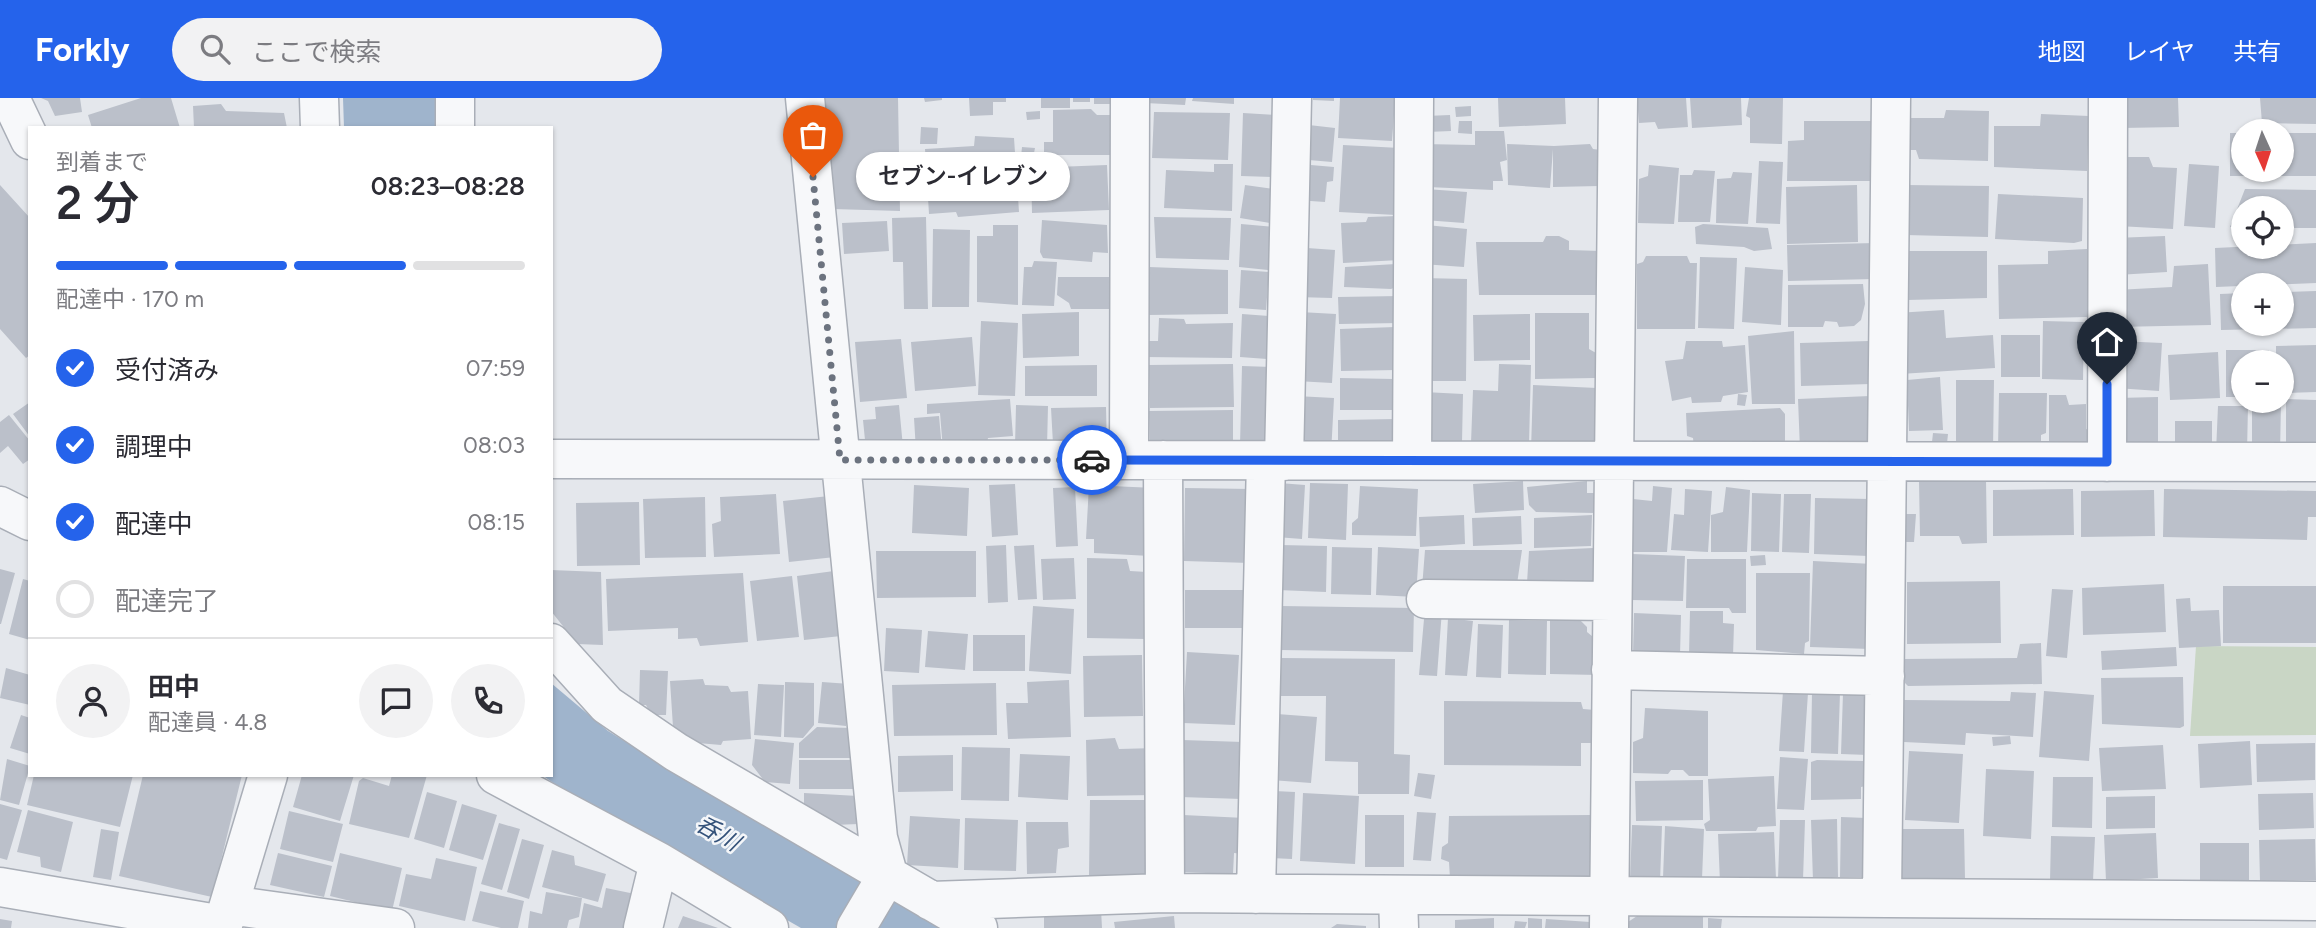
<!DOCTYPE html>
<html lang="ja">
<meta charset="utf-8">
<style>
body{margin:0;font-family:Figtree,"Noto Sans JP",sans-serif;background:#f2f2f3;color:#2b2b33;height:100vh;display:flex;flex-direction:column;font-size:26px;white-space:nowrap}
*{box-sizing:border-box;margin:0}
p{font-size:23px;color:#7c7c81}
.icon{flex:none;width:38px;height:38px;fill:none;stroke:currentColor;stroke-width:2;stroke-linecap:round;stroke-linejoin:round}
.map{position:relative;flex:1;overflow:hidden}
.details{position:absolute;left:28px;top:28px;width:525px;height:651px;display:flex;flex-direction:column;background:#fff;border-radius:0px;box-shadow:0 2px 5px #0004}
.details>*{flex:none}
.needle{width:46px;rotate:177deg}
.fabs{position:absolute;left:2231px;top:21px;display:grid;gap:14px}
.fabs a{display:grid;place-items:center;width:63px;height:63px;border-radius:50%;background:#fff;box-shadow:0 2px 5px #0004;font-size:35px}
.pin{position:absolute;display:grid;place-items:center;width:60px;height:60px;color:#fff;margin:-72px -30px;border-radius:50% 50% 50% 0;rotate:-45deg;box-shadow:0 0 7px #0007}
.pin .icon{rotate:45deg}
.courier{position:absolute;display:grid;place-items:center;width:70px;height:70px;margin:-35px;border:5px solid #2563eb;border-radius:50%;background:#fff;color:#222;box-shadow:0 2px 9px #0007}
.bubble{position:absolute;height:49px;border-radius:24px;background:#fff;box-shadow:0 2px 5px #0004;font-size:23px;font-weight:600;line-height:49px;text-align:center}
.head em{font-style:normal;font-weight:600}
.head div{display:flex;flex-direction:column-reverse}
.head{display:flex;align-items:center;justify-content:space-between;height:119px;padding:0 28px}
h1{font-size:46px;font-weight:600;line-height:52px}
.bar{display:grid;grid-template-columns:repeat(4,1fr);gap:10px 7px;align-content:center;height:84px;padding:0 28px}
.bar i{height:9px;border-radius:5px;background:#e1e1e2}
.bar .selected{background:#2563eb}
.bar p{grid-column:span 4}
.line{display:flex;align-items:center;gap:18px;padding:0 28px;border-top:2px solid #e1e1e2}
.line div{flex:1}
.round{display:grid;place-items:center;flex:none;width:74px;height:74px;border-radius:37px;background:#f2f2f3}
ol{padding:0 28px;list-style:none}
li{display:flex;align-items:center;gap:21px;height:77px}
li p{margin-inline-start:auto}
li .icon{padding:7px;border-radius:50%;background:#2563eb;color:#fff;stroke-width:4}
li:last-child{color:#7c7c81}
li i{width:38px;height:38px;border:4px solid #e1e1e2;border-radius:50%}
header{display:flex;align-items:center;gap:42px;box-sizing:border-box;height:98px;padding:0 35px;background:#2563eb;color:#fff}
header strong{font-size:33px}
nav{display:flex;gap:38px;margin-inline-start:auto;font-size:24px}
.search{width:490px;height:63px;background:#f2f2f3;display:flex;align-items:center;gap:18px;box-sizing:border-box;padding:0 24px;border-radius:38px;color:#7c7c81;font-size:26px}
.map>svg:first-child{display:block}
.green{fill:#c9d6c5}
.water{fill:#9fb4cc}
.building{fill:#bbc0ca}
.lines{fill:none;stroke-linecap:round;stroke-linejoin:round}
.minor-casing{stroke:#a9aeb7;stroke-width:41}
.minor{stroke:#f7f8fa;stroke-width:38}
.done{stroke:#6c737f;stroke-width:7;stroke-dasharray:0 12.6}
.route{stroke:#2563eb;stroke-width:9}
.labels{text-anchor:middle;stroke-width:5;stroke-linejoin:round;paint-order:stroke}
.water-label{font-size:23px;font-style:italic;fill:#34527a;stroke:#f4f6f9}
</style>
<header>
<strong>Forkly</strong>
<div class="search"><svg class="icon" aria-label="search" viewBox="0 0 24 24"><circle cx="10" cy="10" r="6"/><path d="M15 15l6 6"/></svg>ここで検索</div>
<nav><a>地図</a><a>レイヤ</a><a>共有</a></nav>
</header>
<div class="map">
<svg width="2316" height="830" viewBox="0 0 2316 830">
<rect width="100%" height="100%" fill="#e4e7ec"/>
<path class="green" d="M2196,548L2316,549V637L2190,638Z"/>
<path class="water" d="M343,0H435V30H344Z
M551,585L608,633L670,671L957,830H801L580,704L542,677H551Z"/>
<path class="building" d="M41,0H80L82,14L55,18L48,3Z
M141,0H171L180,30H92L88,17Z
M818,0H898L900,113L833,111Z
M924,0H942V2L925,4Z
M969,0H1006V4H993V17L970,18Z
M1041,0H1070V10H1041Z
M1073,0H1090V4H1073Z
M1094,0H1117V6H1094Z
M1146,0H1186L1185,7L1145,5Z
M1193,0H1234V6L1192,3Z
M1313,0H1334V3L1313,2Z
M1340,0H1401V15L1394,17L1392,43L1338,40Z
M1498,0H1565L1566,26L1499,29Z
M1637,0H1686L1688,29L1658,31L1655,24L1639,25Z
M1690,0H1741L1742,27L1692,30Z
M1749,0H1783L1782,46L1750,45V20L1746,18Z
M2120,0H2178L2179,29L2121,30Z
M2260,0H2316V26L2262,25Z
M221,6L226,13L284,15L287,30H194L193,8Z
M1471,8V18L1456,19L1455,9Z
M1091,11L1097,17H1111L1110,57H1044V44H1053V12Z
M1946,12L1989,13L1988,63L1919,61L1916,52H1905V20H1944Z
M1040,13V21L1027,22L1026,14Z
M1154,14L1230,15L1228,62L1152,60Z
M1243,15L1277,17L1275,79L1241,78Z
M2041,16L2089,18L2087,73L1994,69V28H2040Z
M1450,17L1451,33L1427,34L1426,18Z
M1459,23H1472V36L1458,35Z
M1804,23H1874V83H1787L1788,43L1804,42Z
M1300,26L1335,30L1332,64L1297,61Z
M921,29L938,30L937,46H920Z
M1475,33H1504L1507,62L1500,64L1503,83H1493V92L1428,89L1422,46L1475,47Z
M2230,35H2244V72H2282V35H2316V78H2230Z
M975,38L1014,40L1019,114L958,119L956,114L929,116L925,51L974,48Z
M1507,46L1554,48L1590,46L1593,51L1601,52L1599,88L1553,89V51L1550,90L1508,87Z
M1343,47L1400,50L1396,117L1339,114Z
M1022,49L1035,50L1033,60L1021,59Z
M2122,59H2149L2153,69L2177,70L2173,131L2118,128Z
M1759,63L1783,64L1780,126L1756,125Z
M1214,66H1233L1232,113L1164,110L1166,72L1214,74Z
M1299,66L1334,69L1333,83L1327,84L1325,104L1296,102Z
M2189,66L2219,68L2215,130L2184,128Z
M1107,67L1109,112L1032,115L1031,70Z
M1649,67L1679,70L1674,126L1638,125L1639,81L1648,78Z
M1694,72L1715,73L1710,124H1678L1680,77H1692Z
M1733,74L1752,75L1748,126L1716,125L1717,81L1731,80Z
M0,87L30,120V257L26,260L0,231Z
M1245,87L1274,91L1270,125L1240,120Z
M1857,87L1858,144L1787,146L1786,89Z
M1906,87L1989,88L1988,139L1905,137Z
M1426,91L1467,94L1464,125L1424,122Z
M2245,91L2316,92V130H2282V110H2244V129H2230Z
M1998,96L2083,100L2082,143L2074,145L1995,141Z
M1398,118L1400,162L1343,165L1341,125L1366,124L1368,119Z
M926,119L928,211H904L903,164H893L892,120Z
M1154,119L1231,120L1229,162L1156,160Z
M1042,122L1107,127L1108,155L1093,154L1092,164L1043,160L1040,154Z
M887,123L889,153L844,156L842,125Z
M1241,126L1276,129L1274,157L1269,161L1268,172L1239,169Z
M1703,126L1768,130L1772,151L1754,153L1744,149L1696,146L1695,129Z
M993,127H1018V207L977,204V138H993Z
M1426,127L1467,131L1464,169L1422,166Z
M933,131L970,132L969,209H932Z
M1546,138H1559L1569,143V152L1601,153V197H1479L1476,144H1543Z
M2165,138L2167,174L2117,177L2115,140Z
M1876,145L1874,181L1788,183L1787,147Z
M2316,145V185L2216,189L2215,150Z
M1307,150L1335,152L1332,200L1296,199Z
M2087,151L2088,219L1999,221L1998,167L2048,166V153Z
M1906,153H1987V200L1907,202Z
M1646,158H1687L1690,165H1697L1695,231H1637V166L1643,164Z
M1700,159L1737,160L1734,231L1698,230Z
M1034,163L1057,164L1054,208L1022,207L1024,169H1032Z
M1396,166L1398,188L1391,191L1344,189L1345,169Z
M2208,166L2211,227L2117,229L2116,192L2172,189L2174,168Z
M1149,169L1228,172V216L1147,217Z
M1745,169L1783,172L1781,227L1742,224Z
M1241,172L1269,174L1266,212L1239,210Z
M1058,179H1110V211H1071L1069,205L1057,197Z
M1422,180L1467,181L1466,283H1428Z
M1863,186L1865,206L1861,222L1854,228L1839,229L1837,224L1825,223L1823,229H1788V187Z
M2316,193V230L2221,232L2220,196L2244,195V226H2282V194Z
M1400,198V225L1339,226L1338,199Z
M1944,212L1946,240L1993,237L1995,270L1900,276L1896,215Z
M1079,214V258L1023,260L1022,216Z
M1300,214L1336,216L1332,285L1296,283Z
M1535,215H1589V251L1596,255L1595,280L1535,281Z
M1242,216L1269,218L1267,261L1240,259Z
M1530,216V262L1474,263L1473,217Z
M1159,220L1184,221L1186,226L1233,225L1232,260L1145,259V243H1158Z
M981,223L1018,225L1015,298L978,297Z
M2043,223L2084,224L2083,282L2042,281Z
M1395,229L1397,272L1341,273L1340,231Z
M1794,233L1795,306H1752L1748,238Z
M2001,237H2040V279H2001Z
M972,239L976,288L915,293L911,244Z
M901,241L907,300L860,304L855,244Z
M1686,243H1722L1723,249L1745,247L1748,294L1723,298L1721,304L1692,305L1691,299L1672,303L1665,263L1683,261Z
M1869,243L1871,286L1801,288L1800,245Z
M2119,243L2162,245L2159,293L2116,290Z
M2316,247V294L2282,295V264H2276V248Z
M2226,252H2269V264H2244V299H2226Z
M2218,254L2220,300L2170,302L2168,257Z
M1233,266L1234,309L1150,310L1149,267Z
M1499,266L1531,267L1529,347L1471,345L1473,292L1498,293Z
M1097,267V298H1025V268Z
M1242,268L1274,269L1272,347H1240Z
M1940,279L1943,332L1909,333L1907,282Z
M1340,280L1394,281V312H1340Z
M1956,282H1994L1993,352L1956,351Z
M1533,287L1597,290L1595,354L1531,352Z
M1424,294L1463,296L1462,344H1423Z
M1999,295H2047L2046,335L2041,337V351H1998Z
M1738,296L1747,297L1745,308L1737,307Z
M2049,297H2066L2069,307L2086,306V331L2091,333L2089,356H2049Z
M1296,298L1334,300L1331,356L1293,353Z
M1870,298L1873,348L1800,352L1798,301Z
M2158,299V353H2117V300Z
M1010,301L1013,338L988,340L986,348L943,352L940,315L927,316V306Z
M2286,301L2316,302V353H2286Z
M30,304V339L13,316Z
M2252,304H2281L2280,356H2252Z
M899,307L903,349L866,352L863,322L876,321L875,309Z
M1016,307L1048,308L1047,349L1015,348Z
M2218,308H2248L2247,354H2216Z
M1106,309L1107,350L1108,337L1111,340V355L1053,346L1051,310Z
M1780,310L1785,316V351L1694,350L1693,340L1687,338L1686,315Z
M1233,312V347L1150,348L1149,313Z
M9,317L30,343V361L23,366L8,348L0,355V324Z
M939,318L942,351L916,353L914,320Z
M1397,321L1398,355L1338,356V322Z
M2175,323H2212V352H2175Z
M1933,335L1948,336L1946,355L1931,353Z
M1986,382L1987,445L1962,446L1959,438H1920L1919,383Z
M1523,383L1524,412L1475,415L1473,386Z
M1587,383V395H1599L1596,415L1536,414L1529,407L1527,389Z
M1279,385L1305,387L1302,441L1276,439Z
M1310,385L1348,386L1346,442L1308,440Z
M1015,386L1018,437L992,439L989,387Z
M914,387L969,390L967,438L912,435Z
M1089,387L1155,390L1150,458L1094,455V441H1086Z
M1360,388L1418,391L1416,438L1352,437V425L1358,420Z
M1653,388L1672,390L1667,454H1633V401L1652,403Z
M1075,389L1078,448L1056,449L1053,390Z
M1726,389L1750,392L1747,454H1711V417L1723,414Z
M1185,390L1251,391L1250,465L1184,463Z
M1685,391L1712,393L1708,454L1671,452L1674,416L1684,417Z
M2073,391L2074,437L1993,438V392Z
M2164,391L2316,393V419H2308L2307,442L2163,439Z
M2154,392L2155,438L2081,439V393Z
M1752,395L1781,396L1779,454L1751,453Z
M776,396L780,456L714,459L712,426L721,423L720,399Z
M1784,396H1811L1809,455L1782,454Z
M829,398L835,459L789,464L783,403Z
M705,399L706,459L645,460L643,401Z
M1815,400L1871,401L1869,458L1814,456Z
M639,404L640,467L577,468L576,405Z
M1901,416H1916L1914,444H1900Z
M1464,417L1465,446L1420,449L1419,419Z
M1592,417L1591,448L1534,450V420Z
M1521,418L1522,446L1473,448L1472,420Z
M1006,447L1008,504L988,505L986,448Z
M1034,447L1037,501L1018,502L1014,448Z
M1280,447L1327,448L1326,494L1278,492Z
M1332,449L1372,450L1371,497L1331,496Z
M1378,449L1419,451L1416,499L1376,497Z
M1593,450L1595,488L1527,485L1529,453Z
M1425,452H1522L1517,486L1422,490Z
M876,453H976V499L877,500Z
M1632,456L1685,458L1683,503L1631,502Z
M1765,457L1766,467L1751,468L1750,458Z
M1074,460L1076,501L1043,502L1041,461Z
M1087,460L1127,461L1130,473L1147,474L1146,541L1087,540Z
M1687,461H1746V515H1732L1729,510H1686Z
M1813,463L1873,466L1870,551L1810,549Z
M0,471L15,475L1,526H0Z
M551,472L601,474L603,547L577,546L551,513Z
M834,473L841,538L804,542L797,478Z
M743,475L748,544L700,548L697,540L678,541V530L608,533L606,481Z
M1756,475H1810L1809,543L1805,545L1804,556L1756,552Z
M792,478L799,539L757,543L750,483Z
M23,481L30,483V542L9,536Z
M2000,483L2001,545L1907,546V484Z
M2164,486L2166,534L2083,537L2082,490Z
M2223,488H2316V545H2223Z
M2052,491L2073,492L2067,560L2046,558Z
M1185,492H1246V530H1185Z
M2190,500L2191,513L2219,512L2221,548L2179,550L2176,501Z
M1033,508L1074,511L1071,576L1029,573Z
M1281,508L1414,510L1413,554L1280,552Z
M1425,510L1442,512L1437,578L1419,577Z
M1690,513H1723V525L1734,526L1733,558L1689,557Z
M1634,515L1681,517L1680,558L1633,557Z
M1448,520L1473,523L1467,578L1445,577Z
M1509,522L1547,523L1546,577L1508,576Z
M1550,522H1580L1587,529V534L1598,543V577L1550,576Z
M1478,526L1503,527L1501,580L1476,579Z
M886,530L922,532L919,575L884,573Z
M928,533L968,536L965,572L925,569Z
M973,537H1025V573H973Z
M2041,545L2042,586L1908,588L1905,585L1904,561L2017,560L2020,546Z
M2176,549L2177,568L2102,572L2101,553Z
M1187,554L1239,557L1235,627L1183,625Z
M1142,557L1143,618L1084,619L1083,558Z
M1281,560L1395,561L1394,656L1410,657L1409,696H1358V664L1325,663L1326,598H1281Z
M6,570L30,577V607L0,600Z
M640,572L668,573L666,617H651L646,607H639Z
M2183,579L2184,628L2180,630L2102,626L2101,580Z
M703,581L705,587L728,588L731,594L748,593L751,641L723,643L721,647L686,644L673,629L670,583Z
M1069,582L1071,639L1008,641L1006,605H1028L1027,584Z
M785,584L814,585V627L803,640L784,639Z
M822,584L850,586L846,628L818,625Z
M996,585L997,637L894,638L892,587Z
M758,586L784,587L781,639L754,637Z
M1783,593L1808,595L1804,654L1779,653Z
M2044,593L2094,597L2089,663L2039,659Z
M1812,594L1840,595L1838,656L1811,655Z
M2011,594L2036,595L2033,639L1966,635L1965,647L1904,644V602L2010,603Z
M1843,595L1870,596L1868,657L1841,656Z
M1444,603L1581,604L1583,611L1595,612L1594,645H1581V668L1444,667Z
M1645,610L1708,613V678H1689L1683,672H1671L1668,676L1633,675V644L1643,640Z
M1277,616L1317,619L1311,685L1271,682Z
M21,617L30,620V656L10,650Z
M817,629L852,630L851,660H799V645Z
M2010,638L2011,646L1993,648L1992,639Z
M1115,640L1119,651L1156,650V697L1087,698L1086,642Z
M755,641L794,645L790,686L765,684L752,667Z
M1182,642L1243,644L1242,701L1180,699Z
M2250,643L2252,687L2200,690L2198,646Z
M2315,645V682L2257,684L2256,646Z
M2163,647L2166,691L2102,693L2099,650Z
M962,649L1010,650L1009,703L961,702Z
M1909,653L1963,656L1959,725L1905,722Z
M1020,656L1070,658L1068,702L1018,699Z
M953,657V693L898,694V658Z
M1780,659L1808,661L1804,712L1777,711Z
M7,661L30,668L19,707L0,702Z
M799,662H857V691H799Z
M1817,662L1864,663L1871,687L1861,689V701L1811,702V664Z
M1986,671L2034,673L2031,741L1983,738Z
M1418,675L1435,677L1431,701L1414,698Z
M34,677H133L120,729L27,707Z
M143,677H242L212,799L119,778Z
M302,677H354L340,723L293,709Z
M392,677H427L409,740L349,726L359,683L363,680L389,688Z
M1774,678L1776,728L1758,729L1756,733H1706L1704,726L1710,722L1708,681Z
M2053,679H2093L2092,730L2052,729Z
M1703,682V722L1636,723L1635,683Z
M1274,693L1295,694L1292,761L1271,760Z
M427,694L457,703L444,750L414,741Z
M804,695L858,698L859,726L833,727L804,710Z
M1303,695L1359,698L1355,766L1300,763Z
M2313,695L2314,730L2259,732L2258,696Z
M2155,698V730L2106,731V699Z
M1090,702H1155V778L1089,777Z
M0,706L22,712L7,762L0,760Z
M462,706L497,717L483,762L449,752Z
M28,712L73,724L61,774L41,769L40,759L17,754Z
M289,713L343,726L333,764L280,751Z
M1417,714L1436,715L1431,763L1413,762Z
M1183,717L1245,720L1243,756L1234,755L1233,776L1181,774Z
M1365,717H1404V769H1365Z
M1592,717L1591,780H1450L1449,764L1441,761L1442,749L1448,745L1449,718Z
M910,718L960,721L958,770L907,767Z
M1841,719L1867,720L1866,779H1840Z
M965,720L1018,722L1016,773L964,772Z
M1837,721L1838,779L1813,783L1811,722Z
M1780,722H1805L1803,782L1778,781Z
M1026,724H1068L1069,749L1058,751L1056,775L1027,776Z
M499,725L520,731L502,792L481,786Z
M1632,727L1662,728L1660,784L1630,783Z
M1665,728L1704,731L1702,781L1663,780Z
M101,731L119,734L111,782L93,779Z
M1899,731H1964L1965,781L1899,782Z
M1774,734L1776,781L1720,785L1718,736Z
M2156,735L2158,780L2106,783L2104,737Z
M2051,738L2095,739L2093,783H2050Z
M522,741L544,747L529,801L507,794Z
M2315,741L2316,782L2260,783L2259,742Z
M2200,745H2249V784H2200Z
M552,752L574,758L575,767L606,776L598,804L542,789Z
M278,755L332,768L324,799L270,787Z
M340,755L402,770L392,813L330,798Z
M436,760L477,769L465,823L399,808L406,776L431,781Z
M606,790L635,796L628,830H579L584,805L602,810Z
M480,793L524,803L518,830H501L472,823Z
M546,794L582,800L579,819L569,822L567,830H528L530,813L542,816Z
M1101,811L1102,830H1044V814Z
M683,818L718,830H678Z
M1174,818L1175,830H1115L1114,824Z
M1637,818L1703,819V830H1629L1628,824Z
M1494,820V830H1455V822Z
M1528,820L1542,821V830H1528Z
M1708,820L1722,821L1721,830H1708Z
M0,821L12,823L11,830H0Z
M1546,821L1590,824V830H1545Z
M1515,823L1527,824L1525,830H1514Z
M1337,826L1366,828V830H1331Z"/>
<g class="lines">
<g class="minor-casing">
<path id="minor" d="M10,0L30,42
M319,0L320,30
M455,0V30
M805,0L878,740L888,776L856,830
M551,361L2316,364
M1129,362L1130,0
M1163,362L1165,795
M1412,362L1414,0
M1284,363L1292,0
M2107,364L2108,0
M0,408L30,423
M1426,501L1611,503
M551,545L607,607L676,654L978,830
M1611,572L1885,578
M496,677L659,764L769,830
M0,789L223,827
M1256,796L1266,362
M1398,797L1399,830
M1882,798L1891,0
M931,803L1165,795L2316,803
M229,807L395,830
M222,830L268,677
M643,830L659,764
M1609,830L1618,0"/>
</g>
<use href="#minor" class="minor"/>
</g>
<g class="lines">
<path class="done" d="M813,79L840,362H1092"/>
<path class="route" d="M1092,362L2107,364V286"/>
</g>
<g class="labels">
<g class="water-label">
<text transform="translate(718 735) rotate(30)" y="8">呑川</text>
</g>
</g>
</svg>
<div class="fabs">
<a><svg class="needle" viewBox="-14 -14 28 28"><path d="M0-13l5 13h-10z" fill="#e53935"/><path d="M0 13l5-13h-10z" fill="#7c7c81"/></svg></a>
<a><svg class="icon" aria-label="locate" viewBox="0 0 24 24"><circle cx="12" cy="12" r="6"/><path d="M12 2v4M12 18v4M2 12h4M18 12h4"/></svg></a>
<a>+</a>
<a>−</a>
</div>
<div class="pin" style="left:813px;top:79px;background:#ea580c"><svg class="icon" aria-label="bag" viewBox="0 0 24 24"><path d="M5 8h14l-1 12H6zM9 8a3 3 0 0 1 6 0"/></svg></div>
<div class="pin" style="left:2107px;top:286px;background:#1f2937"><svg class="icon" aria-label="home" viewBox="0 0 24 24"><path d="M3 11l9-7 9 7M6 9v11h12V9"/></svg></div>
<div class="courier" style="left:1092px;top:362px"><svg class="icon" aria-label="car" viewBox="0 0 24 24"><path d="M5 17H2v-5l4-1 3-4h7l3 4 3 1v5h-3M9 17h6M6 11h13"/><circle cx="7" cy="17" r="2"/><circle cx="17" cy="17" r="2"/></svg></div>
<div class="bubble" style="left:856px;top:54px;width:214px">セブン-イレブン</div>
<section class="details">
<div class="head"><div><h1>2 分</h1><p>到着まで</p></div><em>08:23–08:28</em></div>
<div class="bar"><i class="selected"></i><i class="selected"></i><i class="selected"></i><i></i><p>配達中 · 170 m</p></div>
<ol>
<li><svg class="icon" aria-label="check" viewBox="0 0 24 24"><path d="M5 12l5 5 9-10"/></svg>受付済み<p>07:59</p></li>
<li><svg class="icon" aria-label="check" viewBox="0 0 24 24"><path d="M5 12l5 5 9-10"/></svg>調理中<p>08:03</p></li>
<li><svg class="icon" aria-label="check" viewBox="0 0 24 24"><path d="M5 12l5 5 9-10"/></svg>配達中<p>08:15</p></li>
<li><i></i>配達完了</li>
</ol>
<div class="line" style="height:126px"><a class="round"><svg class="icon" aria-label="person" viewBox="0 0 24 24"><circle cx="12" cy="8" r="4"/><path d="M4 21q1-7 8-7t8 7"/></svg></a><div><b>田中</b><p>配達員 · 4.8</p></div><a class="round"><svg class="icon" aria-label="chat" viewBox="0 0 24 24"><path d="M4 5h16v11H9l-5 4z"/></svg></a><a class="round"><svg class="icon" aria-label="phone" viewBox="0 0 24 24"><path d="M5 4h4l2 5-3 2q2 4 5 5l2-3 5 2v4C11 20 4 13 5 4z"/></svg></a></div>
</section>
</div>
